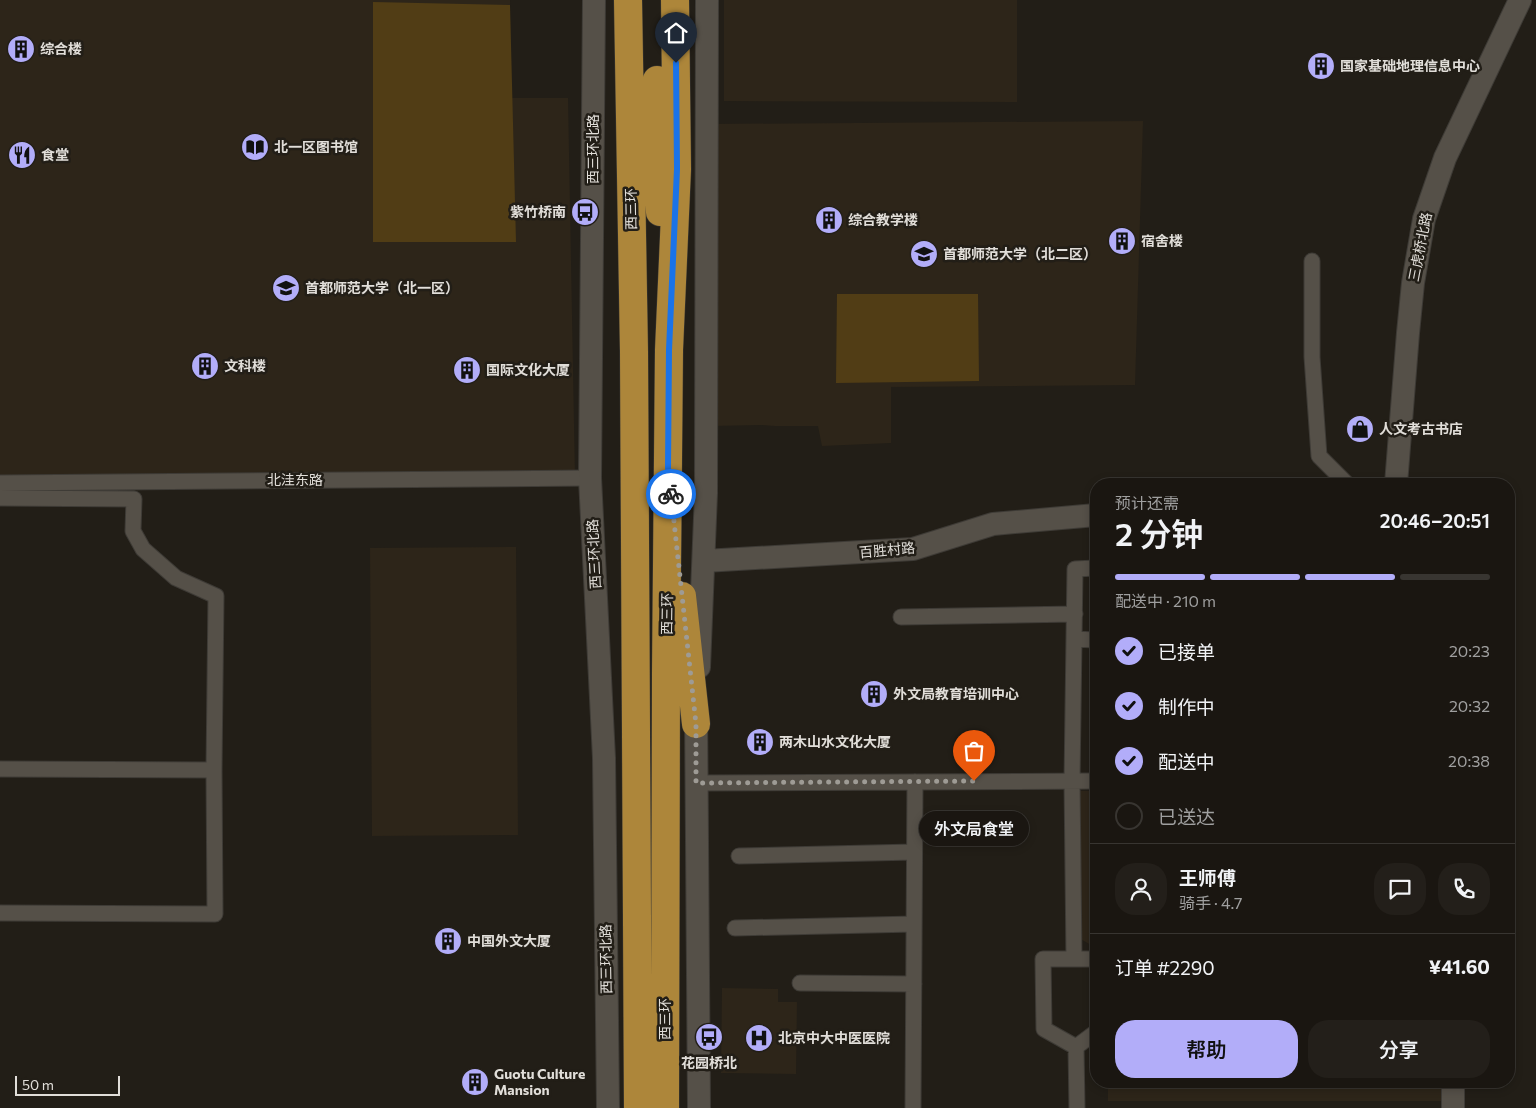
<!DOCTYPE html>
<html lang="zh">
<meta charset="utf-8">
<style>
body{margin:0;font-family:Commissioner,"Noto Sans SC",sans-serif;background:#231f1a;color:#f1f3f6;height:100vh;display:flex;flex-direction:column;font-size:19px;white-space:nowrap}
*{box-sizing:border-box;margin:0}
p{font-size:16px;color:#9f9f9f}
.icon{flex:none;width:28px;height:28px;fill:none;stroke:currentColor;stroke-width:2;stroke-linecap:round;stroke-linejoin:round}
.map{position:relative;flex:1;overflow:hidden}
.drawer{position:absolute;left:1090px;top:478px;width:425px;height:610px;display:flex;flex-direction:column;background:#1a1611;border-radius:20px;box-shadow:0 2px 8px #0003,0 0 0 1px #383531}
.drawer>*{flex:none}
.scale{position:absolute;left:15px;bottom:12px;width:105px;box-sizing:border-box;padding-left:5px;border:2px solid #e1ded9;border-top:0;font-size:14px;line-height:18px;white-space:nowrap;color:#e1ded9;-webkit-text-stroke:4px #221e17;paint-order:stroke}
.pin{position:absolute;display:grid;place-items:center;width:42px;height:42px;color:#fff;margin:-51px -21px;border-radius:50% 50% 50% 0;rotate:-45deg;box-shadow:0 0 5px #0007}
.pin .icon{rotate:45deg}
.courier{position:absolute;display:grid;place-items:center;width:50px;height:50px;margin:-25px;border:4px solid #1a73e8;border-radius:50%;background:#fff;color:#222;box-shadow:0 1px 6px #0007}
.bubble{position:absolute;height:35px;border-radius:18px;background:#1a1611;box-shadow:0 2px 8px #0003,0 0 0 1px #383531;font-size:16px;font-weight:600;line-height:35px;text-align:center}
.summary em{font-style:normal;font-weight:600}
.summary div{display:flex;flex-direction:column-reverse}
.summary{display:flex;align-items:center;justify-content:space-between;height:85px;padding:0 25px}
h1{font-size:32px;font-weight:600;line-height:38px}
.bar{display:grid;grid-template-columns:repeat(4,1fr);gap:8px 5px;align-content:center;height:60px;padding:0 25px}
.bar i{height:6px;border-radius:4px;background:#383531}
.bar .active{background:#b2adf9}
.bar p{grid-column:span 4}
.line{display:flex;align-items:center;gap:12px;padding:0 25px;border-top:1px solid #383531}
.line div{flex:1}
.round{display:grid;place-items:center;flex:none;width:52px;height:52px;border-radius:20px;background:#231f1a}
ol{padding:0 25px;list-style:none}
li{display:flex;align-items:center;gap:15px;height:55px}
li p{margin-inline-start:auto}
li .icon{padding:5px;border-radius:50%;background:#b2adf9;color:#111;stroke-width:4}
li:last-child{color:#9f9f9f}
li i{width:28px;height:28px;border:2px solid #383531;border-radius:50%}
.button{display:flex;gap:10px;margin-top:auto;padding:10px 25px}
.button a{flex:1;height:58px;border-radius:20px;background:#b2adf9;color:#111;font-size:20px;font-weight:600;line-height:58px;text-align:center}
.button a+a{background:#231f1a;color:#f1f3f6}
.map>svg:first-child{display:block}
.built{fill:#2d2519}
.green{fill:#513d15}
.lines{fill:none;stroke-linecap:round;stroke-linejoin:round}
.street-casing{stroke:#3e3b36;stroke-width:17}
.secondary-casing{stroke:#3e3b36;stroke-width:24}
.highway-casing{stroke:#3e3b36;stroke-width:29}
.street{stroke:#555048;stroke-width:15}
.secondary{stroke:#555048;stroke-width:22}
.highway{stroke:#ad863a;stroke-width:28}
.done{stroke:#9e9b95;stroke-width:5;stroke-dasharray:0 9}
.route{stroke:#1a73e8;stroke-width:6}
.labels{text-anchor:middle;stroke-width:5;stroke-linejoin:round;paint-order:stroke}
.poi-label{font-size:14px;font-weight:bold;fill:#e1ded9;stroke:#221e17;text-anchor:start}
.street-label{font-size:14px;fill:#e1ded9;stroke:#221e17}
</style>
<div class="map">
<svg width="1536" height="1108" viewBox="0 0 1536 1108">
<rect width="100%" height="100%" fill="#221e17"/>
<path class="built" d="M0,0H510L511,98H568L575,478L0,483Z
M724,0H1017V102L724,101Z
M1143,121L1135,385L891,387V443L822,446L818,426H775L762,425L711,426L708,124Z
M516,547L518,835L372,836L370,548Z
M1078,791H1096V948L1079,938Z
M722,988L778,989V1002H797L796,1074L721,1073Z
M1108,1081H1444V1101H1108Z"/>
<path class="green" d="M373,2L510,5L516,242H373Z
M837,294H978L979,381L836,383Z"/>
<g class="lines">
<g class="street-casing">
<path id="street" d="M1312,261V357L1319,456L1347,484
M0,483L590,478
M0,498L134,499L133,531L143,549L176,578L216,596L214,770L215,914L0,913
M901,617L1075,614
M1074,639L1075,569L1096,568
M0,769L214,770
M696,783L1096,781
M739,856L914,852
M735,928L914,924
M1074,959L1072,781L1074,639L1096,640
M800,983L914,984
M1076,1047L1044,1029L1043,959H1096
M1076,1047L1077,1108
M1076,1047L1096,1032
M913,1108L915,782"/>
</g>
<g class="secondary-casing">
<path id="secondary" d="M594,0L590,478L604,758L608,1108
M1396,484L1408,333L1413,283L1424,219L1445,158L1520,0
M704,561L913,549L993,524L1096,515
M699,667L706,493L707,0
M696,707L699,1108
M1453,1081V1108"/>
</g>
<g class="highway-casing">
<path id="highway" d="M628,0L634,352L638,1108
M657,80V170L660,212
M682,596L696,724
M665,1108L666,674L669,350L677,169L675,0"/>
</g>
<use href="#street" class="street"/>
<use href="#secondary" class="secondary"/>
<use href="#highway" class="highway"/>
</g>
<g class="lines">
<path class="done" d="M671,494L696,724V783L974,781"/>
<path class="route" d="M671,494L668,468L669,350L677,169L676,63"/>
</g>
<defs>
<g id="building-disc" transform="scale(1.4375)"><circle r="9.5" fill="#b2adf9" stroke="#221e17"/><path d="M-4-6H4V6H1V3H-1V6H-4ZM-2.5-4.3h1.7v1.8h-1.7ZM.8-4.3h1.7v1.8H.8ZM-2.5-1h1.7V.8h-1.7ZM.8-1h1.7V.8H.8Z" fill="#111"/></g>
<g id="library-disc" transform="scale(1.4375)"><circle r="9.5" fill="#b2adf9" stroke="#221e17"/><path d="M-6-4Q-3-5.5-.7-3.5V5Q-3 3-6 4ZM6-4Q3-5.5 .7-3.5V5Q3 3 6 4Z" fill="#111"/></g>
<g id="restaurant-disc" transform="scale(1.4375)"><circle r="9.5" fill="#b2adf9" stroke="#221e17"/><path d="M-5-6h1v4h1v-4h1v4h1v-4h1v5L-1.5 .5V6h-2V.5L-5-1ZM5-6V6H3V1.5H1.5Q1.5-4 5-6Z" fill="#111"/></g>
<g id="bus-disc" transform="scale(1.4375)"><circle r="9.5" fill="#b2adf9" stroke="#221e17"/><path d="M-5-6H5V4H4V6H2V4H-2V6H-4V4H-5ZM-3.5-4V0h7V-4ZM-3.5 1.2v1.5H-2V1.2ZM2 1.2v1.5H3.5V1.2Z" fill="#111"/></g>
<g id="university-disc" transform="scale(1.4375)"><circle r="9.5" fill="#b2adf9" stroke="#221e17"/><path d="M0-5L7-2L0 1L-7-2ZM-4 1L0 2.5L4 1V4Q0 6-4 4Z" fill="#111"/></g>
<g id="shop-disc" transform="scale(1.4375)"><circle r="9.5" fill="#b2adf9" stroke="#221e17"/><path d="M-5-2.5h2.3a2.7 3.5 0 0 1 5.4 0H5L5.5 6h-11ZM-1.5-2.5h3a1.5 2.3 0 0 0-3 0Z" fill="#111"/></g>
<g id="hospital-disc" transform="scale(1.4375)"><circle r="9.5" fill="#b2adf9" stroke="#221e17"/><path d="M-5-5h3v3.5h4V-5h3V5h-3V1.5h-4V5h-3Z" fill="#111"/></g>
</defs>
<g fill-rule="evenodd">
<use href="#building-disc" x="21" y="49"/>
<use href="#building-disc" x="1321" y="66"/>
<use href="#library-disc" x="255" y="147"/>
<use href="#restaurant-disc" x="22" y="155"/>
<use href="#bus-disc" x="585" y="212"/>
<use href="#building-disc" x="829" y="220"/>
<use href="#building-disc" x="1122" y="241"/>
<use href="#university-disc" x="924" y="254"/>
<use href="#university-disc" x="286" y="288"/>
<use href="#building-disc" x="205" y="366"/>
<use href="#building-disc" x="467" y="370"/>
<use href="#shop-disc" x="1360" y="429"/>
<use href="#building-disc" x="874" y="694"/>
<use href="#building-disc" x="760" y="742"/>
<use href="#building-disc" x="448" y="941"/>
<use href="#bus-disc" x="709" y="1037"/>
<use href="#hospital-disc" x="759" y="1038"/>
<use href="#building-disc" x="475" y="1082"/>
</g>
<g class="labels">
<g class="poi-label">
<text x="40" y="54">综合楼</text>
<text x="1340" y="71">国家基础地理信息中心</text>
<text x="274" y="152">北一区图书馆</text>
<text x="41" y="160">食堂</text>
<text x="566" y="217" text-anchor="end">紫竹桥南</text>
<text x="848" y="225">综合教学楼</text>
<text x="1141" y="246">宿舍楼</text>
<text x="943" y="259">首都师范大学（北二区）</text>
<text x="305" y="293">首都师范大学（北一区）</text>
<text x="224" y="371">文科楼</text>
<text x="486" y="375">国际文化大厦</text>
<text x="1379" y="434">人文考古书店</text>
<text x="893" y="699">外文局教育培训中心</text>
<text x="779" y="747">两木山水文化大厦</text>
<text x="467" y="946">中国外文大厦</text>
<text x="778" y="1043">北京中大中医医院</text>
<text x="709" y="1068" text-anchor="middle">花园桥北</text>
<text x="494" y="1079">Guotu Culture<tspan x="494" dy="16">Mansion</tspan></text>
</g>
<g class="street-label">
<text transform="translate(593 149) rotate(-90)" y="5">西三环北路</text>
<text transform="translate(631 209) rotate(-91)" y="5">西三环</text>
<text transform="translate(1420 247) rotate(-79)" y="5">三虎桥北路</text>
<text x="295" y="485">北洼东路</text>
<text transform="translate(887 550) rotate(-5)" y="5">百胜村路</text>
<text transform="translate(594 554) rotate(-93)" y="5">西三环北路</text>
<text transform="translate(667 614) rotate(-89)" y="5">西三环</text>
<text transform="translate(606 959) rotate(-91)" y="5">西三环北路</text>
<text transform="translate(665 1019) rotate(-90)" y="5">西三环</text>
</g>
</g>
</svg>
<div class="scale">50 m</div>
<div class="pin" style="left:974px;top:781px;background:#ea580c"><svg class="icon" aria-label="bag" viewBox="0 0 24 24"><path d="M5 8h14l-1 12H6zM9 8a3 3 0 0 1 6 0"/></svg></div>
<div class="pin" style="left:676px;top:63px;background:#1f2937"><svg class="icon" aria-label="home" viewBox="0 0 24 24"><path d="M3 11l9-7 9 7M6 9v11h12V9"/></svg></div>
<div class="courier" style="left:671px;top:494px"><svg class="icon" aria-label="bike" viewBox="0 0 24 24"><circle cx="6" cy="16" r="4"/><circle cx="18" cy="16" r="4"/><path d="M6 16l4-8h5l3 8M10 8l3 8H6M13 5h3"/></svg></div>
<div class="bubble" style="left:919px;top:811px;width:110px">外文局食堂</div>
<section class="drawer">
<div class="summary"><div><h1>2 分钟</h1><p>预计还需</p></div><em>20:46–20:51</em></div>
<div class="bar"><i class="active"></i><i class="active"></i><i class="active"></i><i></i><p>配送中 · 210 m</p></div>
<ol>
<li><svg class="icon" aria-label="check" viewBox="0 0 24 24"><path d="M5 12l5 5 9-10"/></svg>已接单<p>20:23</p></li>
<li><svg class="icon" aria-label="check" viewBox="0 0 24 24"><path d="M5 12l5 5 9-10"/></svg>制作中<p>20:32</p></li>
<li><svg class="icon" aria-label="check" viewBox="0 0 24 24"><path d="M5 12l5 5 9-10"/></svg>配送中<p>20:38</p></li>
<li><i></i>已送达</li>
</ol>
<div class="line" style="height:90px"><a class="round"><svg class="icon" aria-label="person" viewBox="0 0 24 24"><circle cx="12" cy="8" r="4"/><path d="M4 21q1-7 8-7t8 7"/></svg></a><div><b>王师傅</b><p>骑手 · 4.7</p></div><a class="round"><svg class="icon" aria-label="chat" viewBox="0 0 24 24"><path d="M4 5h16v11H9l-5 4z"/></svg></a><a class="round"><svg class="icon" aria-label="phone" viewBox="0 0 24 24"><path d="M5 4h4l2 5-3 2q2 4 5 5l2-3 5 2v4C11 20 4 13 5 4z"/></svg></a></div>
<div class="line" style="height:65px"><div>订单 #2290</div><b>¥41.60</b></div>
<div class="button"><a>帮助</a><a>分享</a></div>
</section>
</div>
